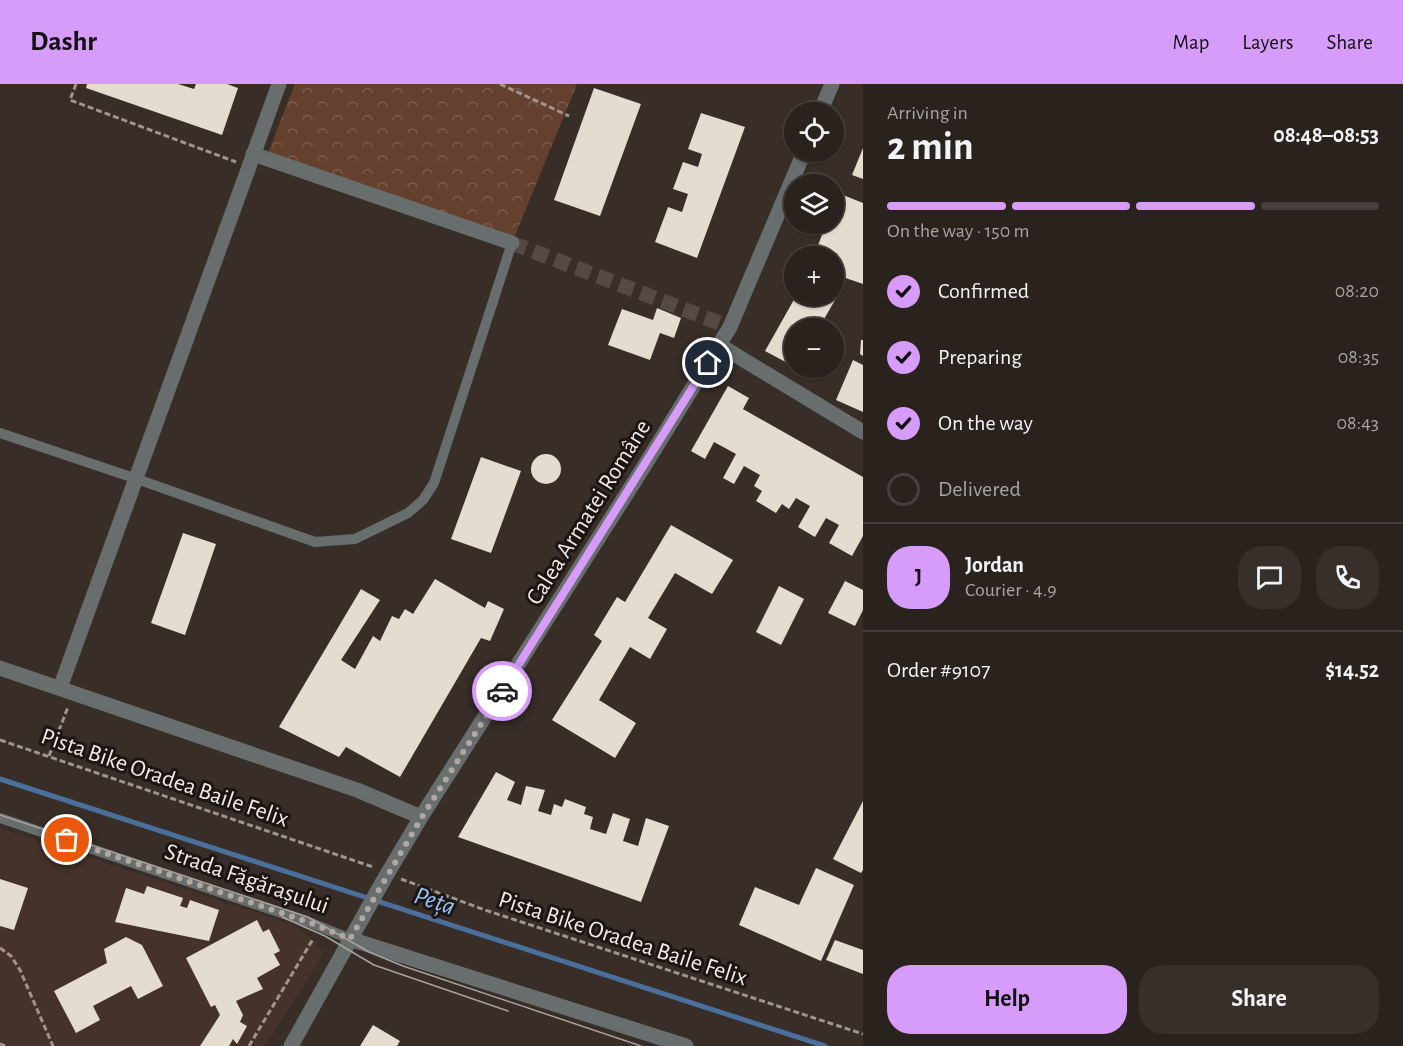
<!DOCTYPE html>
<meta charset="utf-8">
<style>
body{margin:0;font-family:"Alegreya Sans",sans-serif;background:#362f2a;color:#f1f3f6;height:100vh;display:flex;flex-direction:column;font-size:22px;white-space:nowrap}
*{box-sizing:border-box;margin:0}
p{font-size:20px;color:#a5a4a4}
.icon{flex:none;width:33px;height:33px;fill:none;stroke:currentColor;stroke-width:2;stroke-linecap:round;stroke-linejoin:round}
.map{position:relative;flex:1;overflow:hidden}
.side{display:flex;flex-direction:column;background:#2a221d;width:540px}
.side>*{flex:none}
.tools{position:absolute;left:784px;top:18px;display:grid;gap:12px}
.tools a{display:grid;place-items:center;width:60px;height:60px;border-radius:50%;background:#2a221d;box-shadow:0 2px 4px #0004,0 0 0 2px #463f3b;font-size:30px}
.pin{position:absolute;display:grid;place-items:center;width:51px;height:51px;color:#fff;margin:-26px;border:3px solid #fff;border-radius:50%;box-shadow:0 2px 6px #0007}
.courier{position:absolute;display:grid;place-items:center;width:60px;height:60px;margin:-30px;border:4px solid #d79bf9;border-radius:50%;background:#fff;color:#222;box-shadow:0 2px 8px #0007}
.headline em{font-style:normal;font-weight:700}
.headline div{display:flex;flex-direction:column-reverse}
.headline{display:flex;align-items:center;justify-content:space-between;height:102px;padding:0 24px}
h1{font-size:39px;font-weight:700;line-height:45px}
.bar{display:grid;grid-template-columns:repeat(4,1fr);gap:9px 6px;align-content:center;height:72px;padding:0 24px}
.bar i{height:8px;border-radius:4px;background:#463f3b}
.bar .on{background:#d79bf9}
.bar p{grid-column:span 4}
.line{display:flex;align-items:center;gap:15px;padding:0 24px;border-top:2px solid #463f3b}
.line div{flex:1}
.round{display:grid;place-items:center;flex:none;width:63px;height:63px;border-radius:24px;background:#362f2a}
ol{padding:0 24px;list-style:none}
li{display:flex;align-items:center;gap:18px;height:66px}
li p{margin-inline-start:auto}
li .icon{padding:6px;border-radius:50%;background:#d79bf9;color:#111;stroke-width:4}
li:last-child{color:#a5a4a4}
li i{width:33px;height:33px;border:3px solid #463f3b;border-radius:50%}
.button{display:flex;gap:12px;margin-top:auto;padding:12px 24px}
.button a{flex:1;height:69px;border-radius:24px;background:#d79bf9;color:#111;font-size:24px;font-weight:700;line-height:69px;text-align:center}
.button a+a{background:#362f2a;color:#f1f3f6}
header{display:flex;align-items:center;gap:36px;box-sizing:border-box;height:84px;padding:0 30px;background:#d79bf9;color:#111}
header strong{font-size:28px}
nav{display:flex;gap:33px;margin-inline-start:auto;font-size:21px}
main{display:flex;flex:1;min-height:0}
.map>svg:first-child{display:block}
.education{fill:#45322b}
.forest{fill:url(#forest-crowns)}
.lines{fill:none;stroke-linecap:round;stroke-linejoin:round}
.stream{stroke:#4a6f9b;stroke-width:5}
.building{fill:#e4dccf}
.minor-tunnel{stroke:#544944;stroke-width:15;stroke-dasharray:15 8;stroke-linecap:butt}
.path{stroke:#9e9590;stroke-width:3;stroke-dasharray:6 3;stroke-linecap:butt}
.service{stroke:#676e6d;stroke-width:10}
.minor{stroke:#676e6d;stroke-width:15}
.tertiary{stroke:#676e6d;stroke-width:15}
.tram{stroke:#aaa19c;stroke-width:1.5}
.done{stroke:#b1a8a3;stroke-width:6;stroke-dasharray:0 10.8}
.route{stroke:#d79bf9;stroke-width:8}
.labels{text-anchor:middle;stroke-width:6;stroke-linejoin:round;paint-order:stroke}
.street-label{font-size:24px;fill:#f2eae6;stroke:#1b1614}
.water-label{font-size:26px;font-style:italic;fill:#99c5fa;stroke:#1b1614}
</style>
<header>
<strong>Dashr</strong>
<nav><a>Map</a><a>Layers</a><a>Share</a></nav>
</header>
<main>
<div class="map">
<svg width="863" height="962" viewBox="0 0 863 962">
<defs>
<pattern id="forest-crowns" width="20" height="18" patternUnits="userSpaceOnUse" patternTransform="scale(1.5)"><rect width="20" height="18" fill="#64412e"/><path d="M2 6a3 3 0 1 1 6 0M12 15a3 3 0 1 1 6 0" fill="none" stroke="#7b5d4c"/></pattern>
</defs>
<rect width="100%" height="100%" fill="#382d27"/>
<path class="education" d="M0,744L291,840L313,855L324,870L265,962H0Z"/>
<path class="forest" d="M295,0H577L512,159L266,74Z"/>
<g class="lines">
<path class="stream" d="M0,695L825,962"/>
</g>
<path class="building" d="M87,0H178L194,5L196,0H227L238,4L222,51L86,4Z
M594,4L641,20L600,132L554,116Z
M701,29L745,43L697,174L655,158L668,123L682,128L688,110L673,105L683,78L698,83L702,70L688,65Z
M863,64V95L852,91Z
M838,109L863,119V200L834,190V172H814L826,140H834V119Z
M834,206L839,209L819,244H795V283L765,267L796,212H834Z
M657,224L681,234L674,254L660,249L650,276L608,261L622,225L653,236Z
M861,256H863V272L860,270Z
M853,276L863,281V328L836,316Z
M795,284H819L813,294Z
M728,302L749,314L743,325L863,393V452L852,472L829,459L839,441L826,434L815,453L798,443L810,422L796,414L789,425L782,420L776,429L756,417L762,407L754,402L760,391L744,382L734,400L723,394L736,370L714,358L705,375L691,367Z
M531 385a15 15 0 1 1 30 0a15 15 0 1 1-30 0Z
M481,373L521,387L491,469L451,455Z
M671,441L733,476L712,510L675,489L648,534L667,545L650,575L630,563L599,616L636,639L615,674L552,636L602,557L594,551L617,513L625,518Z
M183,449L216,460L185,551L151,539Z
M435,495L485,524L488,517L504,525L490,557L481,554L400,693L346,663L339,673L279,643L361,505L380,516L341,576L355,585L373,552L380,557L392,532L399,535L405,525L413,530Z
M845,497L863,506V526L855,542L828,529Z
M779,502L804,515L781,561L756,548Z
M496,688L515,698L507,716L521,721L526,702L545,706L538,727L551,731L554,720L562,723L565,715L586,723L584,730L593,733L590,745L606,750L613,729L630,735L623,757L638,762L646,734L669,742L641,818L458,753Z
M863,717V786L861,789L833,775Z
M816,784L854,801L821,877L739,841L755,803L799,821Z
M0,795L28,804L14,846L0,842Z
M147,802L183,814L180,822L187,824L190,816L219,826L209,857L115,838L126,804L144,810Z
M257,836L263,848L269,845L280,867L274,870L280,881L257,894L263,905L236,917L243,931L240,938L247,942L237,960L233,955L229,962H200L220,931L215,921L211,923L186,874Z
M126,853L142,861L163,902L138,915L131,902L93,922L100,936L76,949L54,907L107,879L104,865Z
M835,856L863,866V890L826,876Z
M373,941L400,957L397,962H360Z"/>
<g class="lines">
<path class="minor-tunnel" d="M512,159L730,243"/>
<path class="path" d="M76,0L70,16L236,78
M500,0L569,32
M0,656L373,783
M49,672L68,623
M401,795L485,826L863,950
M0,864L11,872L20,886L53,962
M0,960L5,962
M249,962L313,855"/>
<path class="service" d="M0,349L137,395L315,458L355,455L408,429L423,416L434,399L512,159
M0,734L311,839L350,855"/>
<path class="minor" d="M253,70L512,159
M719,261L863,348
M0,584L357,706L421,733
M60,604L279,0
M350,855L686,962"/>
<path class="tertiary" d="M820,28L832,0
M291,962L383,797L421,733L643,384L730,243L804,68"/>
<path class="tram" d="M0,731L308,833L369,868L403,882L641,962
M282,833L325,852L374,881L508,927"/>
</g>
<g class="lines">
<path class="done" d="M67,756L311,839L350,855L422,733L502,607"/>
<path class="route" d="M502,607L708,279"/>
</g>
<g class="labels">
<g class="street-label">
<text transform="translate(588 428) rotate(-58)" y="8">Calea Armatei Române</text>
<text transform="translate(165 693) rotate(19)" y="8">Pista Bike Oradea Baile Felix</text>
<text transform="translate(247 794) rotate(19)" y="8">Strada Făgărașului</text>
<text transform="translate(623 854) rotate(18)" y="8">Pista Bike Oradea Baile Felix</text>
</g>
<g class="water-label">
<text transform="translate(435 816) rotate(18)" y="9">Peța</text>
</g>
</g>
</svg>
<div class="tools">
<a><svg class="icon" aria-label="locate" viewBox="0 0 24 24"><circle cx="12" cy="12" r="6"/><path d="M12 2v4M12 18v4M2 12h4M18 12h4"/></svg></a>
<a><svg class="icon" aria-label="layers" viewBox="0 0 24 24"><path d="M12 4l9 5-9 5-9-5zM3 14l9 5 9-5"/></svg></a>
<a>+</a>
<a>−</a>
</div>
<div class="pin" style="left:67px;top:756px;background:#ea580c"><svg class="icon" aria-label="bag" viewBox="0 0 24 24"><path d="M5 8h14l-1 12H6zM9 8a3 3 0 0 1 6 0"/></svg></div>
<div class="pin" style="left:708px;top:279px;background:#1f2937"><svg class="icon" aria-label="home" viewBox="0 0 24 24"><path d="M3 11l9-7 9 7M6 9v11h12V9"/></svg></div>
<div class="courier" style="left:502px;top:607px"><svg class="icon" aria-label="car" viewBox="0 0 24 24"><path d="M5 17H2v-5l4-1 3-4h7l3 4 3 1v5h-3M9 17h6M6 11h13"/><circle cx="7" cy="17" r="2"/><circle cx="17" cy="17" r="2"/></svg></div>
</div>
<section class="side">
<div class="headline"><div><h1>2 min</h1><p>Arriving in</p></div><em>08:48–08:53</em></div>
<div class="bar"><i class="on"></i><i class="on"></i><i class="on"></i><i></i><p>On the way · 150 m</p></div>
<ol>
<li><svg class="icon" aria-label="check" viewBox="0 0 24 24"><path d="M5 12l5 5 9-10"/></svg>Confirmed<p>08:20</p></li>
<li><svg class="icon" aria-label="check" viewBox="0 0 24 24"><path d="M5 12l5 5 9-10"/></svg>Preparing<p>08:35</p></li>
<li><svg class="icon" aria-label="check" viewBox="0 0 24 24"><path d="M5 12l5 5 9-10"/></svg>On the way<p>08:43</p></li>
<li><i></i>Delivered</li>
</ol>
<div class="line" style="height:108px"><b class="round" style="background:#d79bf9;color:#111">J</b><div><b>Jordan</b><p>Courier · 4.9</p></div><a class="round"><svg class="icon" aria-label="chat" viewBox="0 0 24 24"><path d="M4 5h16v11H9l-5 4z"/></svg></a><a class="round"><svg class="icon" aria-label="phone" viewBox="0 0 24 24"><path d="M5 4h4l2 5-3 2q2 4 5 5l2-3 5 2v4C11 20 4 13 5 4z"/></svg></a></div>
<div class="line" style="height:78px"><div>Order #9107</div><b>$14.52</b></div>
<div class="button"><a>Help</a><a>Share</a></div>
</section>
</main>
